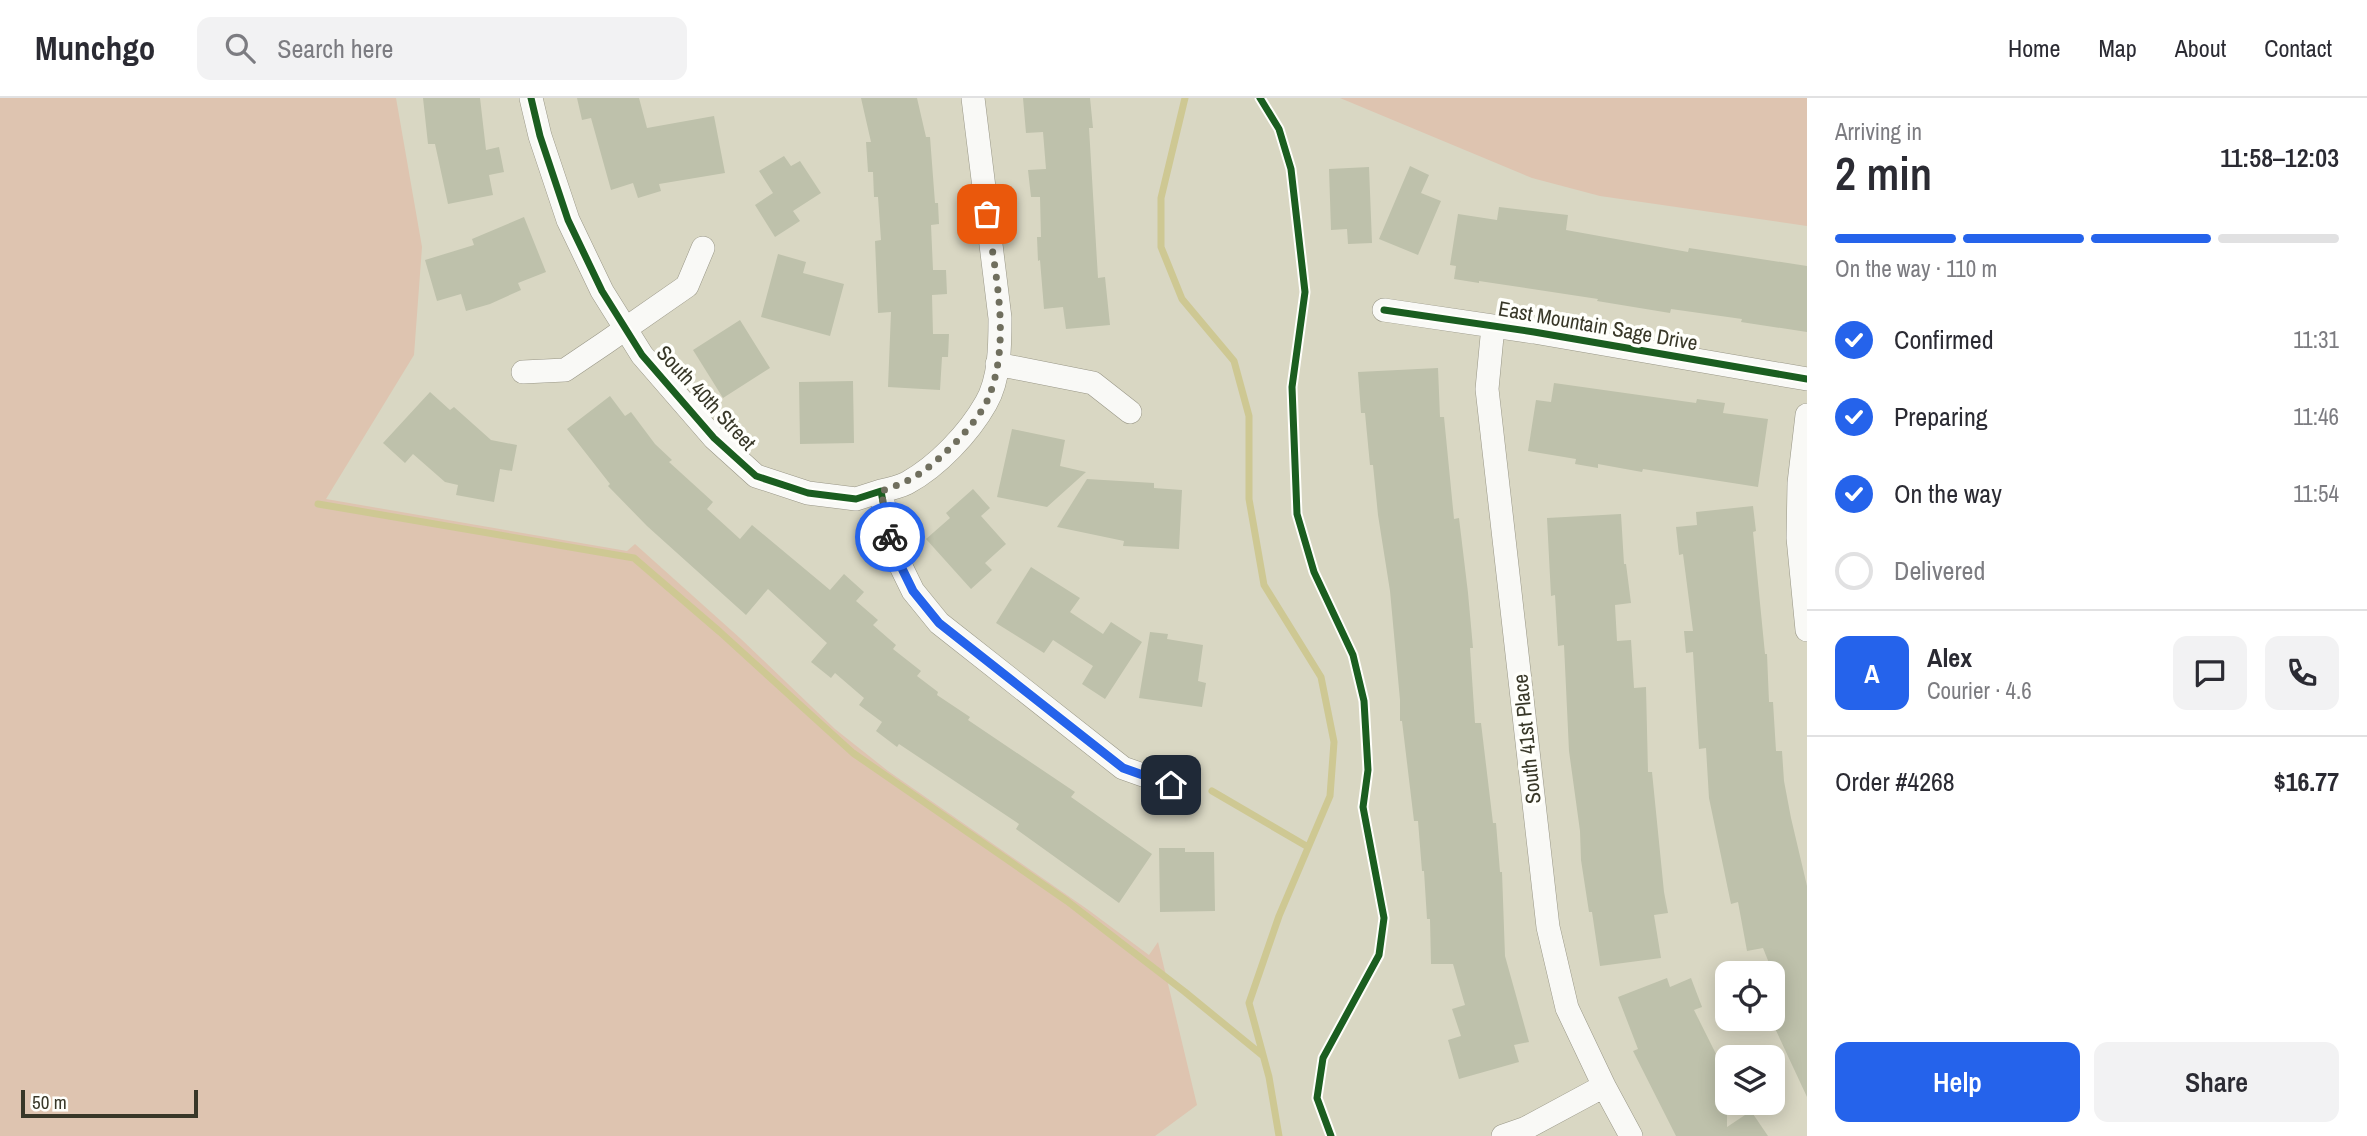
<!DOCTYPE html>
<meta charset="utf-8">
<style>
body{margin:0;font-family:"Archivo Narrow",sans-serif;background:#f2f2f3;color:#2b2b33;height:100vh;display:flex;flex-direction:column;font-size:26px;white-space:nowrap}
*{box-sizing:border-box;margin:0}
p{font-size:23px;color:#7c7c81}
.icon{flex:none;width:38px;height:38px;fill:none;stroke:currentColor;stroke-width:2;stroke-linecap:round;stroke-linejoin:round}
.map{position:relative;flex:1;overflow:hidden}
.side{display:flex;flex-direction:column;background:#fff;width:560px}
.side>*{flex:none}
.controls{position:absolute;left:1715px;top:863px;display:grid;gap:14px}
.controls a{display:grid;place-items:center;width:70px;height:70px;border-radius:14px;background:#fff;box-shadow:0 4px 18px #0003;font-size:35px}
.scale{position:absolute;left:21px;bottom:18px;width:177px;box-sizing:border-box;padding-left:7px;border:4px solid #383728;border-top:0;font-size:19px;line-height:24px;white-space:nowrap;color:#383728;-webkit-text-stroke:5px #fffffb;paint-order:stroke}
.pin{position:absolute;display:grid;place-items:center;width:60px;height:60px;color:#fff;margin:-30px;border-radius:14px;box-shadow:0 4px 10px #0006}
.courier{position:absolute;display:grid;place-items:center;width:70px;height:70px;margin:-35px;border:5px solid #2563eb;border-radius:50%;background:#fff;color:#222;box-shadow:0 2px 9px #0007}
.summary em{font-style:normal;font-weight:600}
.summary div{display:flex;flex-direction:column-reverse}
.summary{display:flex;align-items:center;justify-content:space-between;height:119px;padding:0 28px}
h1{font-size:46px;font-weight:600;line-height:52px}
.bar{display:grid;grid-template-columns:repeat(4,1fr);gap:10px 7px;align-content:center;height:84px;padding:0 28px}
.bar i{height:9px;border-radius:5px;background:#e1e1e2}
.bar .current{background:#2563eb}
.bar p{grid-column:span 4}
.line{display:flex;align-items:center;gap:18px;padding:0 28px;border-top:2px solid #e1e1e2}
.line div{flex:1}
.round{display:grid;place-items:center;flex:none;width:74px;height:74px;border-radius:14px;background:#f2f2f3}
ol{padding:0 28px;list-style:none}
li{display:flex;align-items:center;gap:21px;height:77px}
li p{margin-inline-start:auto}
li .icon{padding:7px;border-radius:50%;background:#2563eb;color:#fff;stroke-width:4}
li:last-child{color:#7c7c81}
li i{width:38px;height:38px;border:4px solid #e1e1e2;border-radius:50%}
.primary-button{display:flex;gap:14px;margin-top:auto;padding:14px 28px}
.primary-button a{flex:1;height:80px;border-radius:14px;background:#2563eb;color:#fff;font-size:28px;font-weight:600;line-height:80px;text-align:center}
.primary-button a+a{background:#f2f2f3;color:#2b2b33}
header{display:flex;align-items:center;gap:42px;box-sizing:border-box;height:98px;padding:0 35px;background:#fff;border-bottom:2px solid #e1e1e2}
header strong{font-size:33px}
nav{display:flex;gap:38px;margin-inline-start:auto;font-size:24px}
.search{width:490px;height:63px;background:#f2f2f3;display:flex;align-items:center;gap:18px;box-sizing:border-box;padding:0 24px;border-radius:14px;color:#7c7c81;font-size:26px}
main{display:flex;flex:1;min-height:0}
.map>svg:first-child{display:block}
.green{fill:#dec4b0}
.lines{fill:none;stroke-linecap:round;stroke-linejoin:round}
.stream{stroke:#cec893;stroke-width:7}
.building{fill:#bec1ab}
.street-casing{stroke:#989686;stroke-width:24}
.street{stroke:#f9f9f6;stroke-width:23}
.cycleway-casing{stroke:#fffffb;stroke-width:11}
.cycleway{stroke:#1b5e20;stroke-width:7}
.done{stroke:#706f5e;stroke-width:7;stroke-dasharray:0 12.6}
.route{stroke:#2563eb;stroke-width:9}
.labels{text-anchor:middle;stroke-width:7;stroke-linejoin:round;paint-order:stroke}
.street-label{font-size:21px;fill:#383728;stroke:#fffffb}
</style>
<header>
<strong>Munchgo</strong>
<div class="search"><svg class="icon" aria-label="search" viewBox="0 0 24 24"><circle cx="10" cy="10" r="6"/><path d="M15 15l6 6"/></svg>Search here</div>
<nav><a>Home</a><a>Map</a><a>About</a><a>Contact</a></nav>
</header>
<main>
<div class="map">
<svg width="1807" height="1038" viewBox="0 0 1807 1038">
<rect width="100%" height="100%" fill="#d9d7c3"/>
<path class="green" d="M0,0H396L422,149L414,257L326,401L627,453L635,446L741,541L835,631L888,673L1087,811L1149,857L1158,844L1197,1007L1155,1038H0Z
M1340,0H1807V128L1600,98L1532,80Z"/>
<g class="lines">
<path class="stream" d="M1185,0L1161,100V149L1182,201L1234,263L1249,318V401L1264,487L1321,579L1334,644L1330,698L1279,818L1249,905L1269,979L1279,1038
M318,406L634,460L720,534L853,655L1067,803L1185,894L1262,957
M1212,693L1308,749"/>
</g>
<path class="building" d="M423,0H480L486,52L499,49L504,74L489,77L493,97L448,106L435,46H428Z
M577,0H639L647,30L714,18L725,75L659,86L661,93L638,100L633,85L611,92L591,20L582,22Z
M861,0H917L926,39H930L935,105H938L939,126L931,127L933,172H946L947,196L932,197L933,236H949L948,259H942L940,292L888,289L891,214L878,215L875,143L881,142L878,99H874L873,74H868L866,44H871Z
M1023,0H1090L1093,30H1089L1098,180L1105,179L1110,227L1066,231L1063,209L1044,211L1040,162L1038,163L1037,139H1041L1040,99H1031L1028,72L1046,71L1043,34L1026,35Z
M784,58L791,68L800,63L821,95L793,113L800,123L775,139L755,107L773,95L759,73Z
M1410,68L1429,77L1421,95L1441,103L1418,157L1379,141Z
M1369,69L1372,145L1348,146L1347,131L1331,132L1329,71Z
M1499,109L1568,117L1566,132L1688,154L1689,150L1807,168V234L1741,224L1742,221L1671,211L1670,215L1597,203L1598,201L1479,183V185L1454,181L1456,168L1450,167L1458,116L1497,122Z
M524,119L546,174L518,185L521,192L490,206L466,213L461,196L437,203L425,162L474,147L472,141Z
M778,156L806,164L803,175L844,186L830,238L761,219Z
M740,222L770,270L723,300L693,252Z
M1438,270L1440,319H1444L1454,421L1459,420L1468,495L1473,550H1470L1475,625H1481L1493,725H1496L1500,774H1502L1505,858L1529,944L1514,947L1519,964L1459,981L1448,942L1461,938L1452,911L1465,907L1453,866H1431L1430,821H1427L1424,773H1422L1418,723H1414L1402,623H1400V602L1390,493L1378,417L1373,367H1370L1365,315H1361L1358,274Z
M853,283L854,345L800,346L799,284Z
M1554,285L1696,305L1697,301L1725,305L1723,315L1768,321L1758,389L1643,371L1642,374L1598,366V370L1575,366L1576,361L1528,353L1536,302L1551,304Z
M430,294L450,312L454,309L491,342L517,347L512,373L500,371L494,404L456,397L458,387L445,384L413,356L405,365L383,345Z
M610,298L625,318L631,314L655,346L672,362L669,364L713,404L707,411L740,441L752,427L830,492L844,476L864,494L856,503L878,522L873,527L896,547L893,551L921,573L917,578L938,594L937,597L970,619L968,622L1075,694L1071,699L1152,756L1119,805L1016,731L1019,726L899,646L897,649L876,633L882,624L859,607L864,600L835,575L831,580L811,564L827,545L768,491L746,517L647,428L608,388L610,386L567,331Z
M1012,331L1065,342L1060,368L1086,374L1047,409L997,399Z
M1087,381L1154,385V390L1182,392L1179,451L1123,448L1124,443L1057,429Z
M973,391L990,410L981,418L1006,446L985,465L992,472L971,491L926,441L950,420L946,415Z
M1753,408L1756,433L1753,434L1765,556H1767L1769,604H1773L1776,653H1782L1784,683L1791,720L1807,788V999L1773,926V875L1763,850L1747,853L1738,804L1731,806L1709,700L1706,650L1699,651L1693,554L1686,555L1684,533H1693L1683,456L1679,457L1676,429L1697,427L1696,414Z
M1621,416L1624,466H1626L1631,505L1615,507L1617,543L1631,542L1634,590L1646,589L1648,674H1652L1664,794L1668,815L1654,817L1661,860L1600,868L1592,814H1589L1581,762L1580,733L1569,653L1564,547L1558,548L1555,497L1551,498L1547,420Z
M1031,469L1080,500L1070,514L1103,536L1111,524L1142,544L1105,601L1082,586L1093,568L1053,542L1044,555L996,525Z
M1150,534L1168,536L1167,541L1203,547L1198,583L1206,585L1202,609L1139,600Z
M1159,750H1185V754H1214L1215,813L1160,814Z
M1667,880L1670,889L1691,880L1702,909L1694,912L1719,962L1727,957V1029L1751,1013L1768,1038H1676L1633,953L1638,951L1618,899Z"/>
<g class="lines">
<g class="street-casing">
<path id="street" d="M531,0L540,38L568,122L602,193L642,257L714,340L756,378L808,395L856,401L881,393L891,448L913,493L939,525L1123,670L1171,687
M1384,212L1534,234L1807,281
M1493,228L1487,291L1548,829L1567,910L1604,988L1631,1038
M997,266L1093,285L1130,314
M523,274L565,272L605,245L687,188L703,150
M1807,317L1799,385L1798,440L1807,532
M881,393C890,391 899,389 907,385C938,368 969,335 986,305C1000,281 1000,247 1000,220L973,0
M1503,1038L1526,1030L1604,988"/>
</g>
<use href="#street" class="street"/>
<g class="cycleway-casing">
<path id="cycleway" d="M531,0L540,38L568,122L602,193L642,257L714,340L756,378L808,395L856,401L881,393L891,448L913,493L939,525L1123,670L1171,687
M1260,0L1279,31L1291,71L1305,194L1292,289L1297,416L1314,474L1353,557L1364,603L1368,672L1363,709L1384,820L1379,857L1323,960L1317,1000L1331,1038
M1384,212L1534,234L1807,281"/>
</g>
<use href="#cycleway" class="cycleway"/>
</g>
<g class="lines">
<path class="done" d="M890,439L881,393C913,383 929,371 952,348C965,335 981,317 988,301C1012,243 995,176 987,116"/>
<path class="route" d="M890,439L891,448L913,493L939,525L1123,670L1171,687"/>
</g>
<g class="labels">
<g class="street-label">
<text transform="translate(1598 228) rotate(10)" y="7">East Mountain Sage Drive</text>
<text transform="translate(706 300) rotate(47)" y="7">South 40th Street</text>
<text transform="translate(1527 641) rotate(-96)" y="7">South 41st Place</text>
</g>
</g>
</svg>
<div class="controls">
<a><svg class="icon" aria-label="locate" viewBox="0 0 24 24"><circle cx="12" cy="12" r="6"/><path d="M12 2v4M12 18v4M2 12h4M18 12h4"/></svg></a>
<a><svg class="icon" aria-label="layers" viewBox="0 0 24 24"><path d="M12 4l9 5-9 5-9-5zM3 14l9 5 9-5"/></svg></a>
</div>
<div class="scale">50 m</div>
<div class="pin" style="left:987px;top:116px;background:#ea580c"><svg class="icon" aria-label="bag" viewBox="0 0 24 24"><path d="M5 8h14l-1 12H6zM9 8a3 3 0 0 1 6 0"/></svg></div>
<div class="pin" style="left:1171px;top:687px;background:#1f2937"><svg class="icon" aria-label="home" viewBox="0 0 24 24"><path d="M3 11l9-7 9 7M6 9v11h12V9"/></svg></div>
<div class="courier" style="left:890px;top:439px"><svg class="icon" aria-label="bike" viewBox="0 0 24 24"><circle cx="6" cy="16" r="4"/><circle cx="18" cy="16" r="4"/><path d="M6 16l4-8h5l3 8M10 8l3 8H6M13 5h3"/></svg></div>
</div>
<section class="side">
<div class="summary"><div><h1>2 min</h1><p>Arriving in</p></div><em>11:58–12:03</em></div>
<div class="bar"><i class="current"></i><i class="current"></i><i class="current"></i><i></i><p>On the way · 110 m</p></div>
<ol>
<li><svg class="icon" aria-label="check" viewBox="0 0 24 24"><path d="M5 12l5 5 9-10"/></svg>Confirmed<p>11:31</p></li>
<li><svg class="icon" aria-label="check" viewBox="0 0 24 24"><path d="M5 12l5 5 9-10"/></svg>Preparing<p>11:46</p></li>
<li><svg class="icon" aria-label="check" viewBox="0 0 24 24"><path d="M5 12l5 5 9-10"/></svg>On the way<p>11:54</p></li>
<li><i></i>Delivered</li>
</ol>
<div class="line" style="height:126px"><b class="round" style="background:#2563eb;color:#fff">A</b><div><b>Alex</b><p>Courier · 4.6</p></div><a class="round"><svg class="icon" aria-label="chat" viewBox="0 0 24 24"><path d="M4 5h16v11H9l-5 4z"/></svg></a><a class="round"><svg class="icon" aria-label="phone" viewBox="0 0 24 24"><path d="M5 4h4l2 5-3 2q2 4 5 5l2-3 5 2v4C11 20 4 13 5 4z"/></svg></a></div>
<div class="line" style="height:91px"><div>Order #4268</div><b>$16.77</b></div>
<div class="primary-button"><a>Help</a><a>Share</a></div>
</section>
</main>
